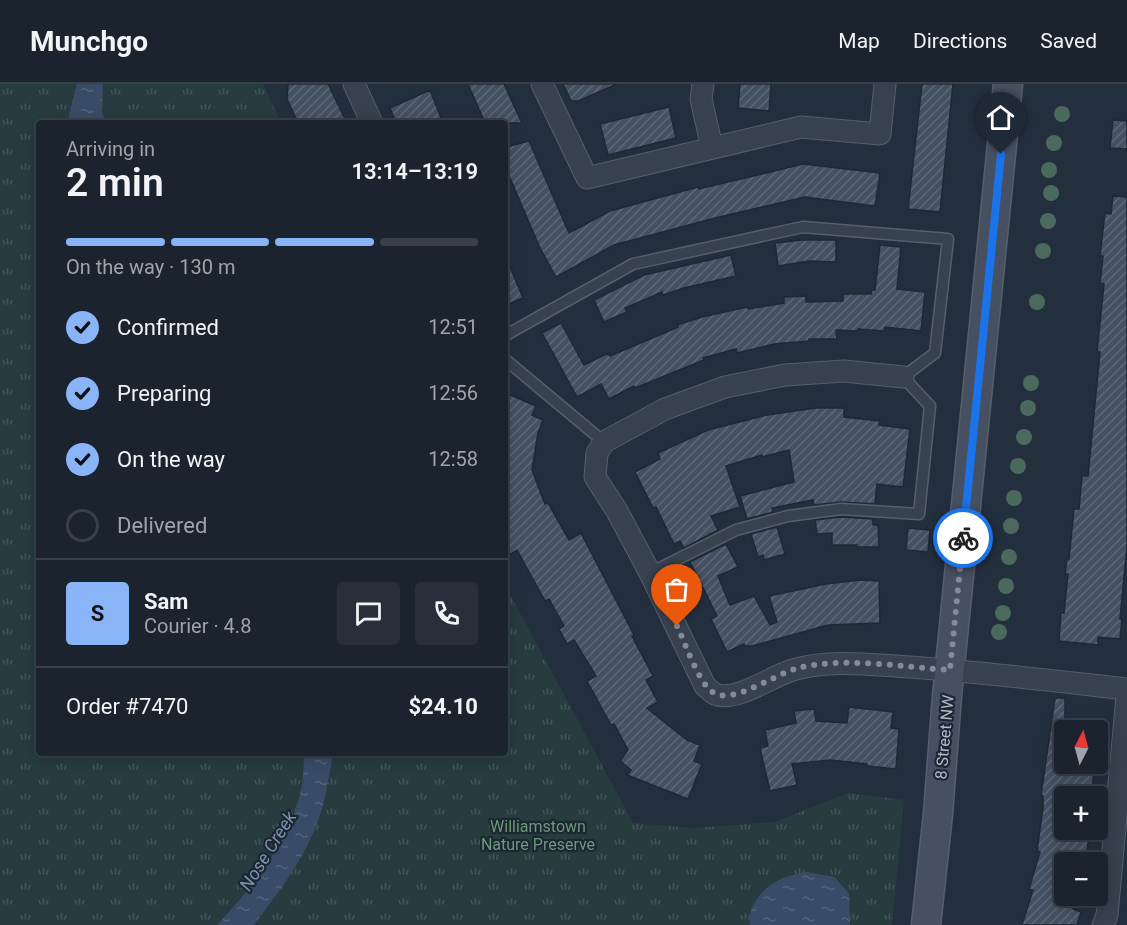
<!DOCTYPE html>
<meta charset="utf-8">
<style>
body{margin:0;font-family:Roboto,sans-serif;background:#282f3a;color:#f1f3f6;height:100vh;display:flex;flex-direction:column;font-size:22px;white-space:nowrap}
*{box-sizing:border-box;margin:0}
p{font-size:20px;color:#a0a4aa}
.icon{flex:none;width:33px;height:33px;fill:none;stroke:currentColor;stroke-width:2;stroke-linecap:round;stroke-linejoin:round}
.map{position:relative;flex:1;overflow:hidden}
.panel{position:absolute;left:36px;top:36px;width:472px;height:636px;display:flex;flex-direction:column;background:#1b232e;border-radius:6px;box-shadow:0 3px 15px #0003,0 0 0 2px #39404a}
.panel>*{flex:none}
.needle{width:39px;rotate:6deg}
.tools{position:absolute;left:1054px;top:636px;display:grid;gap:12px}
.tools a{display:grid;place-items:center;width:54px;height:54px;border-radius:6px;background:#1b232e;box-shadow:0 3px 15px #0003,0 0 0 2px #39404a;font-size:30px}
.pin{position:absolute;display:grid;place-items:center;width:51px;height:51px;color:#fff;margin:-62px -26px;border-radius:50% 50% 50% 0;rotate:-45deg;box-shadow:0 0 6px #0007}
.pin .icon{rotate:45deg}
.courier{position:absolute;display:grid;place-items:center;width:60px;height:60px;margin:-30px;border:4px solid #1a73e8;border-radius:50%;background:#fff;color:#222;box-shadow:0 2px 8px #0007}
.overview em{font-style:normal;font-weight:600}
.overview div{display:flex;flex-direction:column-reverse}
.overview{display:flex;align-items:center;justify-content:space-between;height:102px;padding:0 30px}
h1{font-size:39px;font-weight:600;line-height:45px}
.bar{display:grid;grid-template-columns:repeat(4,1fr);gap:9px 6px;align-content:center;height:72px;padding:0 30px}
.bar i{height:8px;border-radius:4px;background:#39404a}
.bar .selected{background:#8ab4f8}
.bar p{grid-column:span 4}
.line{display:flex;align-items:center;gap:15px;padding:0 30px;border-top:2px solid #39404a}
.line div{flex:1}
.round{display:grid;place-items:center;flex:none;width:63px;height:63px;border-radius:6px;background:#282f3a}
ol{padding:0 30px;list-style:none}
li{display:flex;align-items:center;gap:18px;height:66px}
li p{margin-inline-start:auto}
li .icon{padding:6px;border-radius:50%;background:#8ab4f8;color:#111;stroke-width:4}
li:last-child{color:#a0a4aa}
li i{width:33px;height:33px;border:3px solid #39404a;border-radius:50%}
header{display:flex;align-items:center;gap:36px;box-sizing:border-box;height:84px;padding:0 30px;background:#1b232e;border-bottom:2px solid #39404a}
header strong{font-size:28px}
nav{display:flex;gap:33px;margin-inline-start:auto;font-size:21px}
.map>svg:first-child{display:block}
.park{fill:url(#park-tufts)}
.water{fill:url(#water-ripples)}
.building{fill:url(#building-hatch);stroke:#1f2835;stroke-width:1.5}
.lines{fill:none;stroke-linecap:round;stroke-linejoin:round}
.lane-casing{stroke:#565f6c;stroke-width:13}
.street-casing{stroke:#565f6c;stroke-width:23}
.secondary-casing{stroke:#565f6c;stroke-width:31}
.lane{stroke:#38414e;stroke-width:10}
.street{stroke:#38414e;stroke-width:21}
.secondary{stroke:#465061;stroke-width:28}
.tree{fill:#4b6a5d}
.done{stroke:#828b98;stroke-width:6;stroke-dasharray:0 10.8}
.route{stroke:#1a73e8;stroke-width:8}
.labels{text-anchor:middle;stroke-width:4.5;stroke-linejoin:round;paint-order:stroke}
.street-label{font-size:16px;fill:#b4bcc9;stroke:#1d2633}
.park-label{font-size:16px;fill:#6b9a76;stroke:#1d2633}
.water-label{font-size:18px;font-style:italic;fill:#7c92b1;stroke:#1d2633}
</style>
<header>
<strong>Munchgo</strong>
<nav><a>Map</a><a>Directions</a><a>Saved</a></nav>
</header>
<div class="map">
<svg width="1127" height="841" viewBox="0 0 1127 841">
<defs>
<pattern id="park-tufts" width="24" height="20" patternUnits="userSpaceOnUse" patternTransform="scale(1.5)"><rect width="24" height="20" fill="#263c3f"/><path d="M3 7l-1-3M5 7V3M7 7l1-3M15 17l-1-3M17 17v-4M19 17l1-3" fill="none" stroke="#435659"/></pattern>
<pattern id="water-ripples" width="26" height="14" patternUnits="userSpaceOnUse" patternTransform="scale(1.5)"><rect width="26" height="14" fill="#394c67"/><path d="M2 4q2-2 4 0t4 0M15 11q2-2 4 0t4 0" fill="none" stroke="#53647b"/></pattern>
<pattern id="building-hatch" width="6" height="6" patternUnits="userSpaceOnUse" patternTransform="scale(1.5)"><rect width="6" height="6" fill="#455162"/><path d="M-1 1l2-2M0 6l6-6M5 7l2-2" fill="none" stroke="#5d6877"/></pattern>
</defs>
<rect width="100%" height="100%" fill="#242f3e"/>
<path class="park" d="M0,0H263L281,39H39V669H506V503L633,739L692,744L775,738L848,709L904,716L892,841H0Z"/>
<path class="water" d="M77,0H103L102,27L106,39H67Z
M304,669H332C332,678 330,688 328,697C319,756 289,794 254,841H217C253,802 292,755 302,701C303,691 304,680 304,669Z
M806,788L835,793L849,810L850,841H750C747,822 763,804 779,796C787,792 797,790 806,788Z"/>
<path class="building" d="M288,0H328L347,39H298L287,15Z
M468,0H504L522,39H485Z
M563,0H617L578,17H571Z
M740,0H771L769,27L738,24Z
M922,0H953L940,128L908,125Z
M430,6L443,39H396L390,24Z
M669,23L676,54L608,71L600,40Z
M1113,36L1127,37V65L1110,64Z
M529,57L569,149L610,127L698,103L699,105L803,80L880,89L875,122L805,113L715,134L614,161L556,193L540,164L506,85V63Z
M1113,112L1127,113V462L1120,535H1122L1120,555L1098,553V561L1059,557L1061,529H1064L1068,490H1065L1067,475H1069L1074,425H1079L1082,392H1088L1100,268H1097L1104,200L1100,199L1103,172H1100L1105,129L1111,130Z
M802,156H836V178L809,177L778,182L775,159Z
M880,161L901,163L897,205L925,208L921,247L885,243L884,247L858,245V247L836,246L837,255H809V257L774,260L737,269L736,265L703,274L704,276L635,304L634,302L609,315L601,300L577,313L542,249L561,239L584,281L608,269L610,272L678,243L677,241L702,233L747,223L748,225L784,219V213L806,212V218L843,217V210H871L872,206H875Z
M731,171L736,192L684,204L663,211L662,208L625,224L627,228L604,238L594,216L644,191Z
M506,173L523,214L506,221Z
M506,309L536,322L532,331L543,336L538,349L532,386L545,420L548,419L569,456L581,449L634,551L632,552L653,592L646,596L658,618L647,624L687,656L700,661L694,677L702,680L688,715L627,691L631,686L620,677L628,666L614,640L611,641L587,597L596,592L574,556L567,560L559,545L564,542L549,515L545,517L517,466L506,473Z
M816,324H844V333L880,337L879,341L910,345L903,403L877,400L875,420L841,418L814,421L813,416L772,424L773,428L747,435L740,412L794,398L789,366L762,373V371L726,382L740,423L711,432L718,446L684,464L680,457L674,460L656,423L653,424L635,388L660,375L658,369L708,346L767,331Z
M841,433L873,435V441H878L879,463H857V461H832V449L817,450L815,436Z
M777,443L785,470L764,476L763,471L758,473L751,450Z
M908,444L930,446L928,468L906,466Z
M726,460L738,483L718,492L730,521L754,512L770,541L777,538L769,512L826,500L861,496L879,497L880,539L828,541L752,562H745L744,560L727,568L711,535L717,532L690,478Z
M1055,614H1065V680H1095L1091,712H1065V746H1090L1086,774L1065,771V812H1076L1073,825L1081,828L1077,841H1022L1033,806L1029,805L1040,768L1037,767L1043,724V712L1041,711Z
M849,623L893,628L891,644L899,645L896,685L867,682V680L830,676L792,680L797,701L770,707L760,664L768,662L765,646L796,639L794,627L814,625L816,637L847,639Z"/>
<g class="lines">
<g class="lane-casing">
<path id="lane" d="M506,251L633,180L803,143L948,155L935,269L903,293L930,322L919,430L841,425L788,432L736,446L650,489
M506,276L604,358"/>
</g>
<g class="street-casing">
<path id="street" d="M354,0L372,39
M542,0L587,94L801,43L880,50L885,0
M703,0L701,15L712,64
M903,293L844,287L785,291L725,303L665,325L604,358L597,369L595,393L617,427L650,489L705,602C708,604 712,609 715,610C737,619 774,590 796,585C832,575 873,581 910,583C982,588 1055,597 1127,605
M1103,841L1107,831L1127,612"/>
</g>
<g class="secondary-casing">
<path id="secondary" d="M926,841L938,730L947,612L1008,0"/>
</g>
<use href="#lane" class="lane"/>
<use href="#street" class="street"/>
<use href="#secondary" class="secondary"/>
</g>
<g class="tree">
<circle cx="1062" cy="30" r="8"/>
<circle cx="1054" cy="59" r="8"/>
<circle cx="1049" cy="86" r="8"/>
<circle cx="1051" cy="109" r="8"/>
<circle cx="1048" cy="137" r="8"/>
<circle cx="1043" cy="167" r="8"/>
<circle cx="1037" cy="218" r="8"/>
<circle cx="1031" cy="299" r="8"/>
<circle cx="1028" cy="324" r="8"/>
<circle cx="1024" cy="353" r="8"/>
<circle cx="1018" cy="382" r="8"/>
<circle cx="1014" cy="414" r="8"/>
<circle cx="1011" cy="442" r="8"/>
<circle cx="1009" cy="473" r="8"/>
<circle cx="1006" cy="502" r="8"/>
<circle cx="1003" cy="529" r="8"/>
<circle cx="999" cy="548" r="8"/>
</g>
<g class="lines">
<path class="done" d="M677,542C685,558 699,601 714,609C733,620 774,591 795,585C838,572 904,583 950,586L963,454"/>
<path class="route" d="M963,454L1001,70"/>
</g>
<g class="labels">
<g class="street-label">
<text transform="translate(944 653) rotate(-85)" y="6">8 Street NW</text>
</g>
<g class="park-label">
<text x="538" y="748">Williamstown<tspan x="538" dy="18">Nature Preserve</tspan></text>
</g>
<g class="water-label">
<text transform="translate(268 767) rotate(-58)" y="6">Nose Creek</text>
</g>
</g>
</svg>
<div class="tools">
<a><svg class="needle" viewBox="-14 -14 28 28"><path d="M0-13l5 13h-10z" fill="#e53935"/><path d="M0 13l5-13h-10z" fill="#a0a4aa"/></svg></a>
<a>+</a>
<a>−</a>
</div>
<div class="pin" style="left:677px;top:542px;background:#ea580c"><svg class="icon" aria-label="bag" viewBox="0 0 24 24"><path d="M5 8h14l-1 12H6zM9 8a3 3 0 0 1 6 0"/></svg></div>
<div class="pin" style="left:1001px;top:70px;background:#1f2937"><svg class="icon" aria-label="home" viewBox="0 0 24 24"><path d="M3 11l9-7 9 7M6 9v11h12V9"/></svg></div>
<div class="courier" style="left:963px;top:454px"><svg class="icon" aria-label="bike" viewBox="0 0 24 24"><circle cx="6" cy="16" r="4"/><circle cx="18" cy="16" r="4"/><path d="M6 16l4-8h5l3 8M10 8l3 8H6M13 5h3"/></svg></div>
<section class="panel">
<div class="overview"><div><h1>2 min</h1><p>Arriving in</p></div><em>13:14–13:19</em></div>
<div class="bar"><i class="selected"></i><i class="selected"></i><i class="selected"></i><i></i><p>On the way · 130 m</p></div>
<ol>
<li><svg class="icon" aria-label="check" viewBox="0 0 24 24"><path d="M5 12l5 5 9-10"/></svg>Confirmed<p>12:51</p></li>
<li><svg class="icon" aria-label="check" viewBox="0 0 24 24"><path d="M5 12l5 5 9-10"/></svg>Preparing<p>12:56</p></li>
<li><svg class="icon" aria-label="check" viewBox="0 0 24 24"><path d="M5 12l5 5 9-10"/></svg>On the way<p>12:58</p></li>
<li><i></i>Delivered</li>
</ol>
<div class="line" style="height:108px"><b class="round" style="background:#8ab4f8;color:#111">S</b><div><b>Sam</b><p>Courier · 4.8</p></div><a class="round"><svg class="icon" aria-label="chat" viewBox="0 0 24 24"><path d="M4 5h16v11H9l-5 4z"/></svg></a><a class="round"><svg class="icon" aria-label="phone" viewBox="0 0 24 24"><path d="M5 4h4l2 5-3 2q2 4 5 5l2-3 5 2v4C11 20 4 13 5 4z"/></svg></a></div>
<div class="line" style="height:78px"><div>Order #7470</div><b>$24.10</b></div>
</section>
</div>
